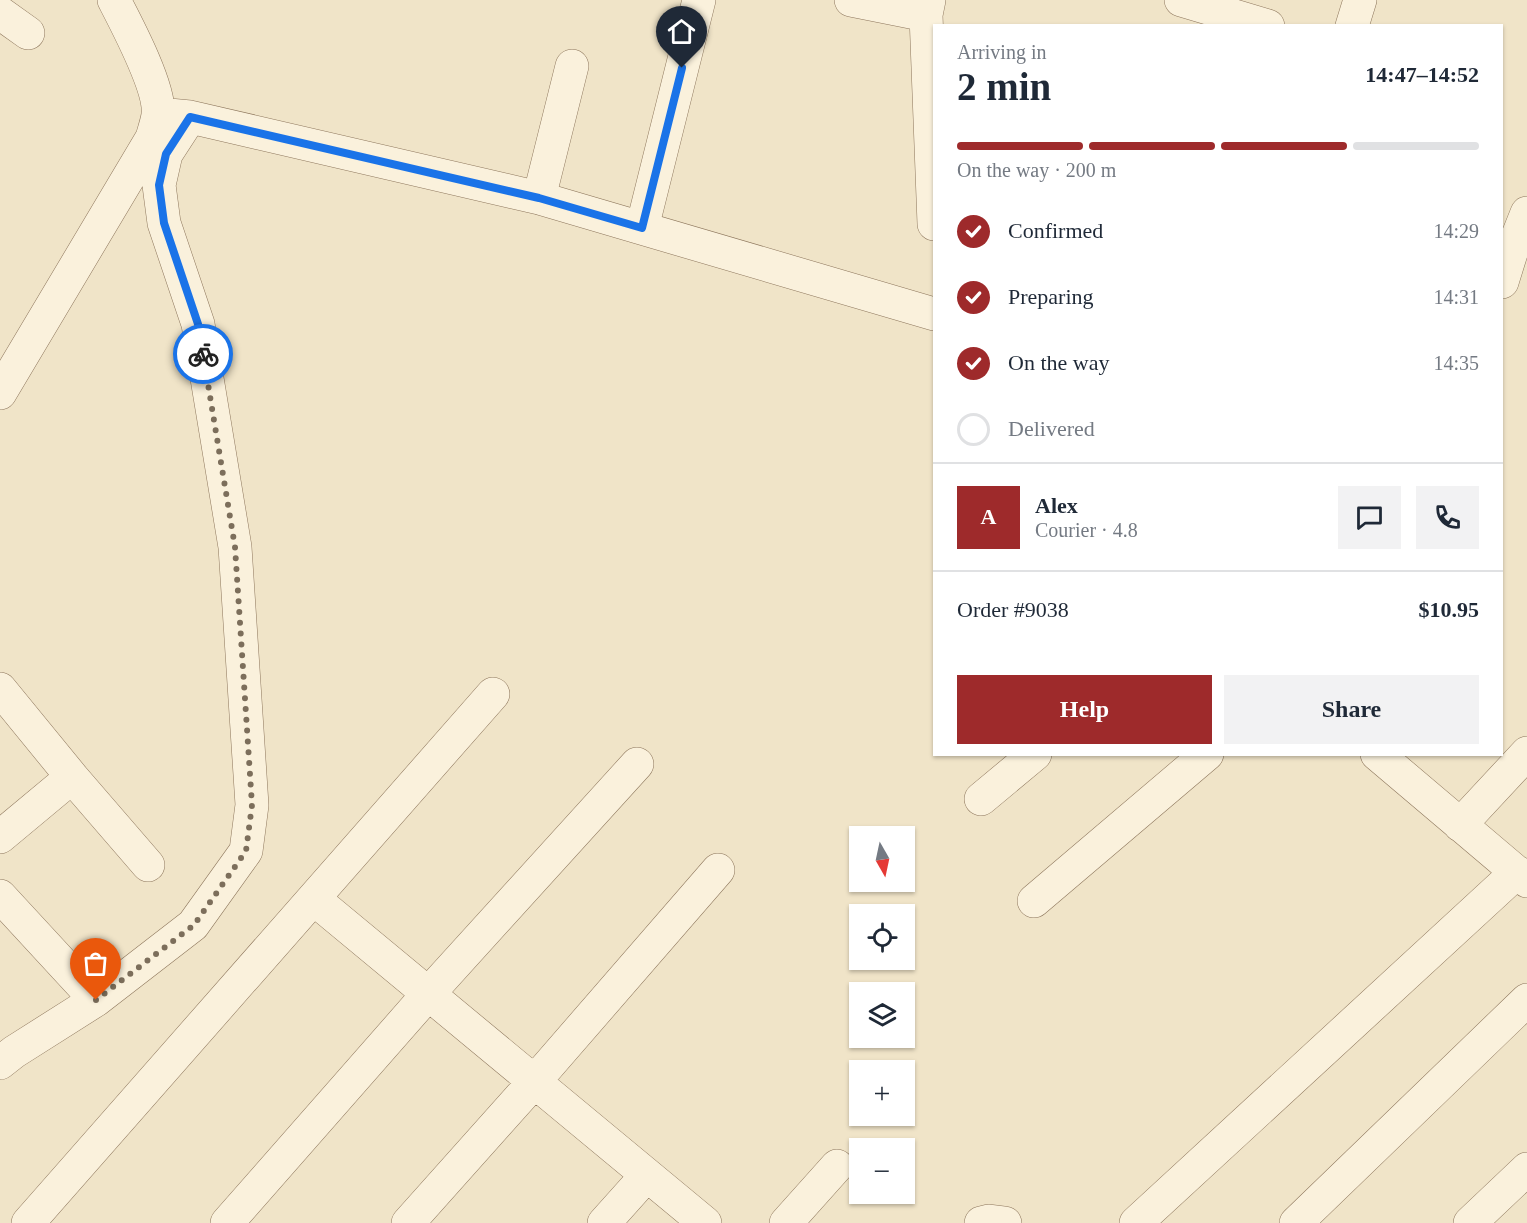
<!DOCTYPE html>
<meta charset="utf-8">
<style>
body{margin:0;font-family:"Times New Roman",serif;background:#f2f2f3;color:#1f2937;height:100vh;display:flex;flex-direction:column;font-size:22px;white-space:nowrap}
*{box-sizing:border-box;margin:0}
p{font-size:20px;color:#747a83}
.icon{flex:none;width:33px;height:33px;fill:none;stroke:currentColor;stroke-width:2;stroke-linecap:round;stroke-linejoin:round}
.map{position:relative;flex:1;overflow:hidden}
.details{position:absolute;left:933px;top:24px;width:570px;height:732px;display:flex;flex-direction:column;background:#fff;border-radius:0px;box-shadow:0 2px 4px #0004}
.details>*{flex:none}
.needle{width:39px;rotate:171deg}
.tools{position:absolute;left:849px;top:826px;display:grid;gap:12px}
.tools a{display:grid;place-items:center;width:66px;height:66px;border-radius:0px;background:#fff;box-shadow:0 2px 4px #0004;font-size:30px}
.pin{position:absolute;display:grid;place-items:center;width:51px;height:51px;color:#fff;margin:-62px -26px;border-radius:50% 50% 50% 0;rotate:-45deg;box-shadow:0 0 6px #0007}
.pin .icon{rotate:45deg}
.courier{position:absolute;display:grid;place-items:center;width:60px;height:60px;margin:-30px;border:4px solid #1a73e8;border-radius:50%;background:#fff;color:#222;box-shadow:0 2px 8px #0007}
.headline em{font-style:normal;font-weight:600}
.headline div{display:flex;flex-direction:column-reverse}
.headline{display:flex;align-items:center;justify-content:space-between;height:102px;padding:0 24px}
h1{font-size:39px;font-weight:600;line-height:45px}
.bar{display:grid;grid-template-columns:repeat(4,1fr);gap:9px 6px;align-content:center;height:72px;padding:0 24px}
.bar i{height:8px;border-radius:4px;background:#e0e1e3}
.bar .on{background:#9e2a2b}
.bar p{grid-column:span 4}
.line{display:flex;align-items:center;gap:15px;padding:0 24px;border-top:2px solid #e0e1e3}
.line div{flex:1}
.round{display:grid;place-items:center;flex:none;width:63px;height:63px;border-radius:0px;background:#f2f2f3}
ol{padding:0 24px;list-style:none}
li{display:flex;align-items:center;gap:18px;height:66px}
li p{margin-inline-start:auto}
li .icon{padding:6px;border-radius:50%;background:#9e2a2b;color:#fff;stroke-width:4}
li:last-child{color:#747a83}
li i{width:33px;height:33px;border:3px solid #e0e1e3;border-radius:50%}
.cta{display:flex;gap:12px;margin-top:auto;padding:12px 24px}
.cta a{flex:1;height:69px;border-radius:0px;background:#9e2a2b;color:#fff;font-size:24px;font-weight:600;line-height:69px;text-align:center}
.cta a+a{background:#f2f2f3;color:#1f2937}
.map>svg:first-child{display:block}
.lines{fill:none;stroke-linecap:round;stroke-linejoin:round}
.minor-casing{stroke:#8d765c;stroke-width:34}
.minor{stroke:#faf1dc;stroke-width:33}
.done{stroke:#7c6e5b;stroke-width:6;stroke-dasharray:0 10.8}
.route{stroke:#1a73e8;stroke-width:8}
</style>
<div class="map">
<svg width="1527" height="1223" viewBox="0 0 1527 1223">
<rect width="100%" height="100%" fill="#f0e4c8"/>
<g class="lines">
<g class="minor-casing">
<path id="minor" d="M851,0L926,15
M929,0L926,15L934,224
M1181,0L1268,26
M0,13L28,33
M1352,26L1360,0
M158,114L190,117L539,198L934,314
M539,198L572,66
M642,228L699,0
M1502,282L1511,253L1527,213
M0,393L152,138C154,131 157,122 158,115C161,89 127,25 114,0
M0,689L72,777L148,865
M1377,754L1527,881
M981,799L1035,754
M1460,825L1527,753
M0,837L72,777
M0,896L96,1000
M314,899L705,1223
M1034,901L1207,754
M0,1063L14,1052L96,1000L193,925L246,851L252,805L235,547L198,324L164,223L159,185L166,154L190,117
M28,1223L493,694
M227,1223L429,993L637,764
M408,1223L534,1082L718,870
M604,1223L647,1175
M786,1223L837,1166
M981,1223L989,1221L1005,1223
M1136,1223L1517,872
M1296,1223L1527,1000
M1470,1223L1527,1169"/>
</g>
<use href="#minor" class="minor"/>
</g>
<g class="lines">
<path class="done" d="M96,1000L194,925L246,851L252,805L235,547L203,354"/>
<path class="route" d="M203,354L198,324L164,223L159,185L166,154L190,117L539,198L642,228L682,68"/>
</g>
</svg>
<div class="tools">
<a><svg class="needle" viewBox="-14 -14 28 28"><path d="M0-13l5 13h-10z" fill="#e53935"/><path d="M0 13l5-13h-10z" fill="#747a83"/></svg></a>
<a><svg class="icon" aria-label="locate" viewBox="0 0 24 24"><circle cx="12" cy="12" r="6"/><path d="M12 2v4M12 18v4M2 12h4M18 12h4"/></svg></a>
<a><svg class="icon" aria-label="layers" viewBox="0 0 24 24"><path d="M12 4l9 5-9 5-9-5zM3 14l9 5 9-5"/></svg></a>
<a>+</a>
<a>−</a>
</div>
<div class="pin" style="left:96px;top:1000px;background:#ea580c"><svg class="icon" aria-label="bag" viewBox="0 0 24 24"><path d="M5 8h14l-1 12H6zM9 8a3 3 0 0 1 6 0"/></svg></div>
<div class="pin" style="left:682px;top:68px;background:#1f2937"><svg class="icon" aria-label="home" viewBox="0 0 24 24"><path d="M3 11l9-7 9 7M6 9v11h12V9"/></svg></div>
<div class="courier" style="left:203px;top:354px"><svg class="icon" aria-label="bike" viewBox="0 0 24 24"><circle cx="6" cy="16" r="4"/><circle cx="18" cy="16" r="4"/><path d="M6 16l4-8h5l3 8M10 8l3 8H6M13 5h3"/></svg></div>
<section class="details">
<div class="headline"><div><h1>2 min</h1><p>Arriving in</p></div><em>14:47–14:52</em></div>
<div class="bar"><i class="on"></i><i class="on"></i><i class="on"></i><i></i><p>On the way · 200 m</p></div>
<ol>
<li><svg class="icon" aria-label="check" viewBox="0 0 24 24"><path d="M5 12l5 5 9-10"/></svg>Confirmed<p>14:29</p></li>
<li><svg class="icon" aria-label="check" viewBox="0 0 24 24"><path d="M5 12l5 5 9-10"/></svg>Preparing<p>14:31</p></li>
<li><svg class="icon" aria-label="check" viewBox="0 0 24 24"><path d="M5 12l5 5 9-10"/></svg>On the way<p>14:35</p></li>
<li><i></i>Delivered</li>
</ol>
<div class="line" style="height:108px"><b class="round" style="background:#9e2a2b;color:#fff">A</b><div><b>Alex</b><p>Courier · 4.8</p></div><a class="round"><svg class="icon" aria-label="chat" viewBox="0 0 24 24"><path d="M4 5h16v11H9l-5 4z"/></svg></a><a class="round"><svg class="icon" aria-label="phone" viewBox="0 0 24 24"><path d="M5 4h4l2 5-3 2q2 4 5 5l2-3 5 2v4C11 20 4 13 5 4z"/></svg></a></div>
<div class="line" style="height:78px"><div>Order #9038</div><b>$10.95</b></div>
<div class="cta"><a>Help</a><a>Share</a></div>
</section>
</div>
